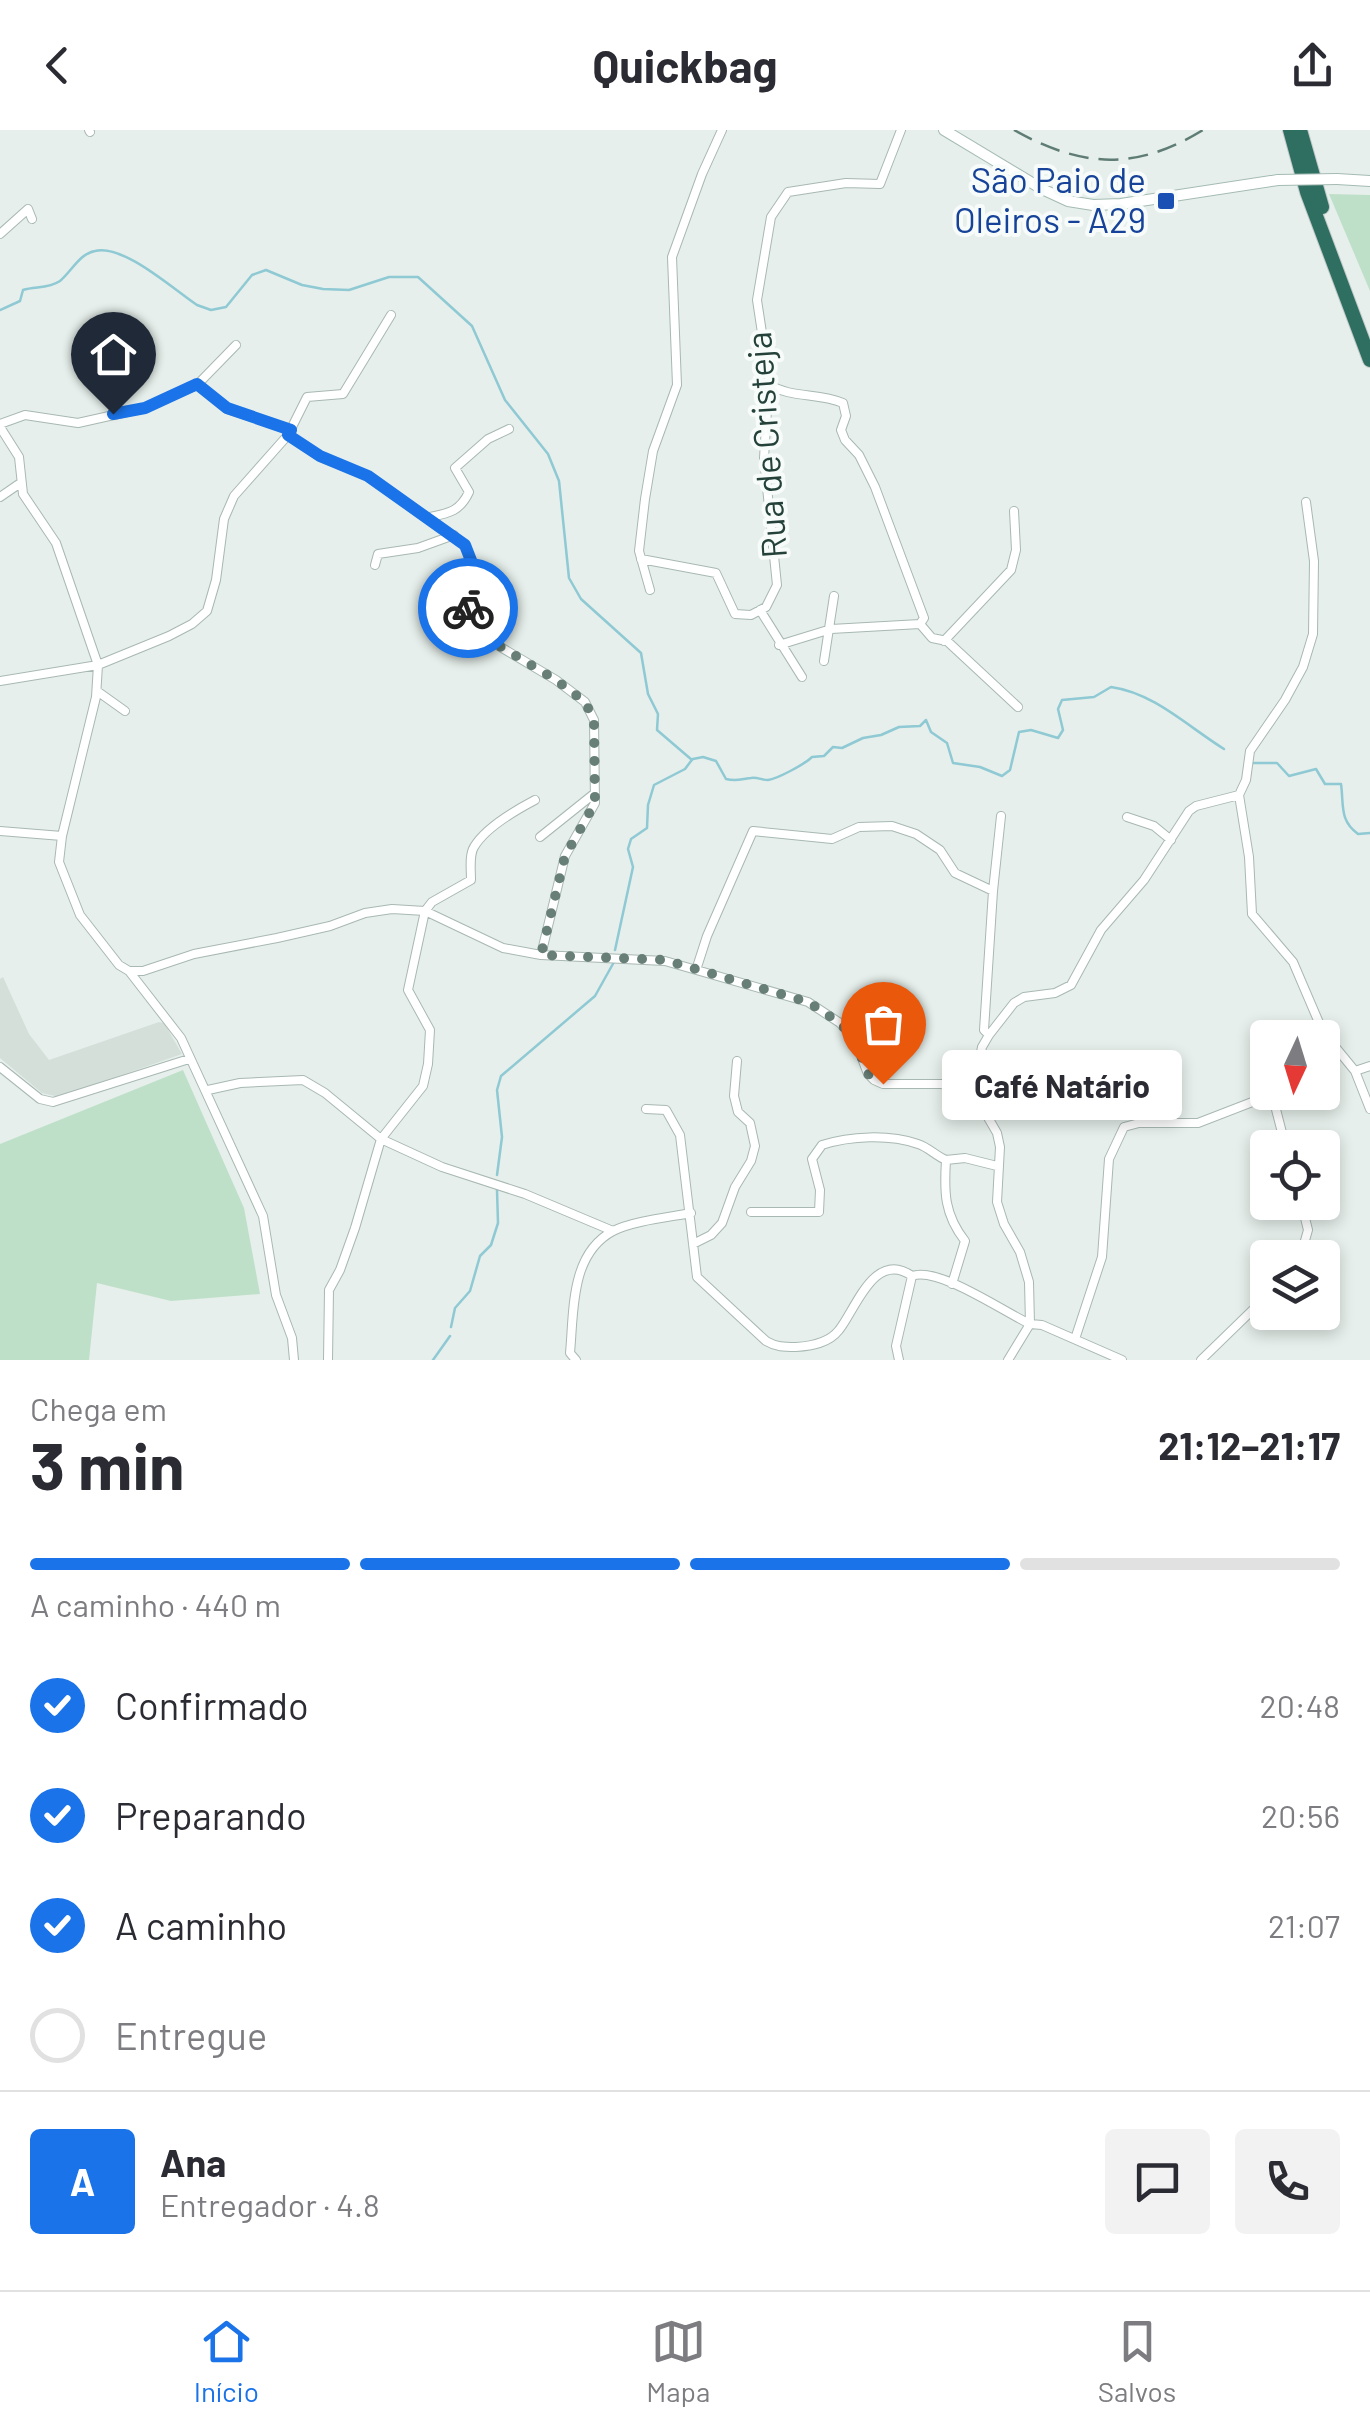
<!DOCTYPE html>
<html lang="pt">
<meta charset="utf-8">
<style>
body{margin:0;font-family:Barlow,sans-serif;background:#f2f2f3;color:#2b2b33;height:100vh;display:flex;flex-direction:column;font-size:38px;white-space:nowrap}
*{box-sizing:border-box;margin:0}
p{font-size:32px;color:#7c7c81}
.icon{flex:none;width:55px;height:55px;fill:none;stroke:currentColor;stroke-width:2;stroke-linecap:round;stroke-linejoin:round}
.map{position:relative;height:1230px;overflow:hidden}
.drawer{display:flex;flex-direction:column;background:#fff;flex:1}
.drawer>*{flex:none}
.needle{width:65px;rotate:184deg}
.tools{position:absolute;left:1250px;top:890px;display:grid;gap:20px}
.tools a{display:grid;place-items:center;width:90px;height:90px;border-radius:10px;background:#fff;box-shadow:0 5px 15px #0003;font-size:50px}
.pin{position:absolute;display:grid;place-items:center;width:85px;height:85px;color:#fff;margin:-102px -42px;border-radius:50% 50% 50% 0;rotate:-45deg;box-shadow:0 0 10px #0007}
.pin .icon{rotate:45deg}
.courier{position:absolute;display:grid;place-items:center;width:100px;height:100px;margin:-50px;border:8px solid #1a73e8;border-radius:50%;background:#fff;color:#222;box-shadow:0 2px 12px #0007}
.bubble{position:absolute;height:70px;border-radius:10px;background:#fff;box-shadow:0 5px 15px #0003;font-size:32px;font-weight:700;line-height:70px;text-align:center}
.summary em{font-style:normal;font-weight:700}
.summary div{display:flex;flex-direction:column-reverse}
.summary{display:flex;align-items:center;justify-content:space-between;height:170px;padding:0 30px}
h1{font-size:65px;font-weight:700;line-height:75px}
.bar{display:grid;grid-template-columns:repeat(4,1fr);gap:15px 10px;align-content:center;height:120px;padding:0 30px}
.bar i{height:12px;border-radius:8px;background:#e1e1e2}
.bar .active{background:#1a73e8}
.bar p{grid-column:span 4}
.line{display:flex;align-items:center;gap:25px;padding:0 30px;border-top:2px solid #e1e1e2}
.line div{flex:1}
.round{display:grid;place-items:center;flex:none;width:105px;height:105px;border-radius:10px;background:#f2f2f3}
ol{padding:0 30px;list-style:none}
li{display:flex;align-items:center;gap:30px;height:110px}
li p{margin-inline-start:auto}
li .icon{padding:10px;border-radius:50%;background:#1a73e8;color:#fff;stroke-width:4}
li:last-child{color:#7c7c81}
li i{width:55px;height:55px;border:5px solid #e1e1e2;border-radius:50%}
header{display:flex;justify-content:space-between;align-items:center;height:130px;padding:0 30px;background:#fff;font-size:45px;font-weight:700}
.dock{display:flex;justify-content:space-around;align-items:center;height:140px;border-top:2px solid #e1e1e2;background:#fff;font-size:28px;color:#7c7c81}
.dock a{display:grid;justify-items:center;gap:5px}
.dock .active{color:#1a73e8}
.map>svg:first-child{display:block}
.built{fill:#d4dfda}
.green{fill:#bfe0c8}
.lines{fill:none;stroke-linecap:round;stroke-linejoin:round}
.stream{stroke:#8ec9d4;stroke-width:2.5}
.minor-casing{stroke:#a8b8b2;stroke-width:10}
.secondary-casing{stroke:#a4bbb3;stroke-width:12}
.motorway-casing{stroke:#c2cac8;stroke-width:16}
.minor{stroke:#fff;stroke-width:8}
.secondary{stroke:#fff;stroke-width:10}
.motorway{stroke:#2f6f62;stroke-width:14}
.rail{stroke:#5f7d75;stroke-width:2.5;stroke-dasharray:20 10;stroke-linecap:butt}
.secondary-bridge-casing{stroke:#a4bbb3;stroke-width:12;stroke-linecap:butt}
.secondary-bridge{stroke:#fff;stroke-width:10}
.done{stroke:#687f78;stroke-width:10;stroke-dasharray:0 18}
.route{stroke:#1a73e8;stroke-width:12}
.transit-dot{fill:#1a4fb4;stroke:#f7fbf9;stroke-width:4}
.labels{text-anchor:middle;stroke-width:8;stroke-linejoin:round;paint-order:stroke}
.transit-label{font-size:35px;fill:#164399;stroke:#f7fbf9;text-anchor:end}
.street-label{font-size:35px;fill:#24423a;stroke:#f7fbf9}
</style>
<header><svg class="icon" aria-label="back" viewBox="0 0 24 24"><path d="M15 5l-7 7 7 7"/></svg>Quickbag<svg class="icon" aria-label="share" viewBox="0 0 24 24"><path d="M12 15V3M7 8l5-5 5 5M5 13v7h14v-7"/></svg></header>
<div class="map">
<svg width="1370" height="1230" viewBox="0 0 1370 1230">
<rect width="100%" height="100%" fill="#e6efeb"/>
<path class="built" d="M3,847L29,904L49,930L159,892L164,893L182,924L59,967L42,963L0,928V849Z"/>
<path class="green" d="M1329,64L1370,65V161Z
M183,940L244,1078L260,1164L171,1171L97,1153L89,1230H0V1014Z"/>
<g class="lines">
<path class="stream" d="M0,180L20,171L23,160C35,156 48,159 60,151C72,141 79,124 95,121C124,114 174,160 197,175L211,180L226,177L252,145L266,140L302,155L323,159L349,160L389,147H418L472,196L505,270L548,324L559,351L569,448L581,469L641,523L648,564L658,584L657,600L692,630
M693,629L703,627L716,631L726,649C737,652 740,649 751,648C757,647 762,650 768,650C777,649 805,634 812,627L824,626L833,617L842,618L863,608L881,605L899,597L920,596L926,590L931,602L947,613L953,633L980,637L1002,646L1010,640L1019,602L1031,600L1058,608L1063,600L1058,579L1062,570L1094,567L1111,557C1154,563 1187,596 1224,619
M1252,633H1277L1289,646L1316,639L1325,654H1341C1344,675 1339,690 1358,704L1370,703
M615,820L633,737L628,719L631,709L647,698L648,675L654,655L685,639L691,631
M497,1045L502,1007L497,960L501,946L595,866L614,832
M451,1197L455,1178L470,1161L480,1126L491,1115L498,1093L497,1060
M433,1230L450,1206"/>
<g class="minor-casing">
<path id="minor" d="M89,0L90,2
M0,104L28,79L32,89
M768,254C792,269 817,262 843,273L846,286L841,300L845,310L859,325L875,357L924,488L920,494L831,499L779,515
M197,255L227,279L291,300
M0,294L25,285L78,293L145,278L197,255L236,215
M0,297L19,327L23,364L56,413L98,535L96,567L62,706L59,732L80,785L119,835L129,841H143L194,824L277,808L330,796L365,783L392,779L425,781L503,818L541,825L665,831L808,872L840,893L855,910L868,944L874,950L883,954H942L969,966L986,984L997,1003L1000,1017L997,1072L1004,1094L1020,1122L1029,1152L1030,1194
M288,305L320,327L367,345L465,415L472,433L467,482L477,503L556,550L585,572L594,590L595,673L565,726L541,825
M0,367L19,354
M430,387C450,383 460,381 469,362L455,338L488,309L509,299
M641,429L716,443L735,484L751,485L766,477L777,455L764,328L769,249L757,170L771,87L788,62L846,53L880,54L901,0
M375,435L378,424L418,418L454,405
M650,460L639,421L645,369L653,321L677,255L672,127L702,44L722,0
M760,480L802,547
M920,494L932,508L947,511L1018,577
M944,511L1011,440L1016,420L1014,381
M824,531L834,466
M0,551L98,535L169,506L192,494L207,481L216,450L224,389L234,366L288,305L307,267L343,264L391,185
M97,561L125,581
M1239,665L1249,727L1252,784L1293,832L1323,902L1355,941L1370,979
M1239,665L1246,650L1250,621L1285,570L1303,537L1313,504L1314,431L1306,372
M1127,687L1154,696L1171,710
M0,701L62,706
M540,707L595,663
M697,837L707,806L753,701L832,709L859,697L892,696L916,704L940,720L955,743L993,761
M129,841L181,908L263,1086L276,1165L292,1208L294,1230
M989,905L984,900L993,761L1001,686
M1263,921L1268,942
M0,937L40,969L53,972L189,929
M1355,941L1370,936
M208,960L240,953L303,950L325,963L381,1009L442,1037L525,1064L613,1101
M1272,964L1286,1018
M969,966L974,958L982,917L989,905L1014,873L1024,867L1055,863L1071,855L1101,800L1144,750L1189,681L1196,676L1239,665
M646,979L666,980L680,1005L697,1147L766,1211C776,1217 784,1217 796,1217C812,1216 829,1213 839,1200C855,1181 874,1119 912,1146C938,1136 1004,1182 1030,1194L1042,1195L1122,1230
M946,1030C944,1062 944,1084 965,1111L952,1154
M946,1030L965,1028L997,1036
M751,1082H819L820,1060L812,1029L822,1015C850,1006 889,1004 918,1014C928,1017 936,1026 946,1030
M693,1114L711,1105L722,1093L735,1057L751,1031L755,1016L750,993L738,982L734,966L737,931
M1300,1128L1308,1100L1301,1072
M1075,1209L1102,1127L1109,1029L1124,997L1139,993H1198L1273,964
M328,1230L329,1160L340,1140L355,1098L381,1009L423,956L428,934L430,900L408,860L425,781L432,772L471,750C471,740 469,725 474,717C485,698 516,680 535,670
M576,1230L570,1223C574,1181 570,1124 613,1101C632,1091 670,1087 691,1083
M899,1230L896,1216L912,1146
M1008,1230L1030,1194
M1201,1230L1268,1165"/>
</g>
<g class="secondary-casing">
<path id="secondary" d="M944,0L1042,59L1068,71L1093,75L1121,74L1278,50
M1337,49L1370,51"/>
</g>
<g class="motorway-casing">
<path id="motorway" d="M1290,0L1307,62L1370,230
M1300,0L1322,77"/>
</g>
<use href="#minor" class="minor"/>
<use href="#secondary" class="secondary"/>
<use href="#motorway" class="motorway"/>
<path class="rail" d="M1014,0C1082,38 1136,41 1203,0"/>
<g class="secondary-bridge-casing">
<path id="secondary-bridge" d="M1278,50L1337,49"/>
</g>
<use href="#secondary-bridge" class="secondary-bridge"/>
</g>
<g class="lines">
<path class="done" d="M468,478L476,502L556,550L585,572L594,590L595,673L565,726L541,825L665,830L808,872L840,893L855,910L868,944L883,954"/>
<path class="route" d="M113,284L145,278L197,254L227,278L291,300L288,305L320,326L368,346L465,415L472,433L468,478"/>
</g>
<rect class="transit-dot" x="1156" y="61" width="20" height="20" rx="5"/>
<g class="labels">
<g class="transit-label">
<text x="1146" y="63">São Paio de<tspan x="1146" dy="40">Oleiros - A29</tspan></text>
</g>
<g class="street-label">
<text transform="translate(767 315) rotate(-94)" y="12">Rua de Cristeja</text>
</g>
</g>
</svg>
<div class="tools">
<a><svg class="needle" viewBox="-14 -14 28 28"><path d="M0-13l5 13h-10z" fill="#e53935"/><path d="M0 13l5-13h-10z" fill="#7c7c81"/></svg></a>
<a><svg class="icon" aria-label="locate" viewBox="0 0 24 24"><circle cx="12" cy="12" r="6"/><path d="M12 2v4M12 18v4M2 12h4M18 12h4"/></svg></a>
<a><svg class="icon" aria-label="layers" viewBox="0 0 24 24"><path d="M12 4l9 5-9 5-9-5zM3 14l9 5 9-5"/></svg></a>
</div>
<div class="pin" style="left:883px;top:954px;background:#ea580c"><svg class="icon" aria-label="bag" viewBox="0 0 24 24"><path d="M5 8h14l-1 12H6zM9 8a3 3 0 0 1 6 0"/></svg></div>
<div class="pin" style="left:113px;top:284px;background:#1f2937"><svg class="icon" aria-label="home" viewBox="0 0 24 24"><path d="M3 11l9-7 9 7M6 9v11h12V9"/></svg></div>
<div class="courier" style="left:468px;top:478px"><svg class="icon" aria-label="bike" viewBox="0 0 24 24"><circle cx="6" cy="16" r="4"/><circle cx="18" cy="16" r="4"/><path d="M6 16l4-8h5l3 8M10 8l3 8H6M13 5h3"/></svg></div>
<div class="bubble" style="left:942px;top:920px;width:240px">Café Natário</div>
</div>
<section class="drawer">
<div class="summary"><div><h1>3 min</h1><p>Chega em</p></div><em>21:12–21:17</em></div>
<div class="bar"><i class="active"></i><i class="active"></i><i class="active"></i><i></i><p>A caminho · 440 m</p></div>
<ol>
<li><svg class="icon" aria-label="check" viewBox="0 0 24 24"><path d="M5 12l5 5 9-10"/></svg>Confirmado<p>20:48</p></li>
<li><svg class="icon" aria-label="check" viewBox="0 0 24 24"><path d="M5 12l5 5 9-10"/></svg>Preparando<p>20:56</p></li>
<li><svg class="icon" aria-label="check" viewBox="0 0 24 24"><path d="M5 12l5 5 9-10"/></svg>A caminho<p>21:07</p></li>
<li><i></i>Entregue</li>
</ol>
<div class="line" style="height:180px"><b class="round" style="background:#1a73e8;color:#fff">A</b><div><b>Ana</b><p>Entregador · 4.8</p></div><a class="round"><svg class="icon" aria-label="chat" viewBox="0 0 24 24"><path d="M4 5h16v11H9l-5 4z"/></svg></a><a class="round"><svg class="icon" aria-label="phone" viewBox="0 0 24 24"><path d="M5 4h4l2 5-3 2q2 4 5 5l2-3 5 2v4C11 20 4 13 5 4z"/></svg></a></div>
</section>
<nav class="dock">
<a class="active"><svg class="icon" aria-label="home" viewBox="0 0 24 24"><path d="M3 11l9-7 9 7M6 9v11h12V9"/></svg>Início</a>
<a><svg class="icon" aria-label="map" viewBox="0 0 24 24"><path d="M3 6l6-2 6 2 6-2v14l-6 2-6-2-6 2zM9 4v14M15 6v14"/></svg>Mapa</a>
<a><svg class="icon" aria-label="saved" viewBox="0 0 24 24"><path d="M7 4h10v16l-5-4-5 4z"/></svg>Salvos</a>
</nav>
